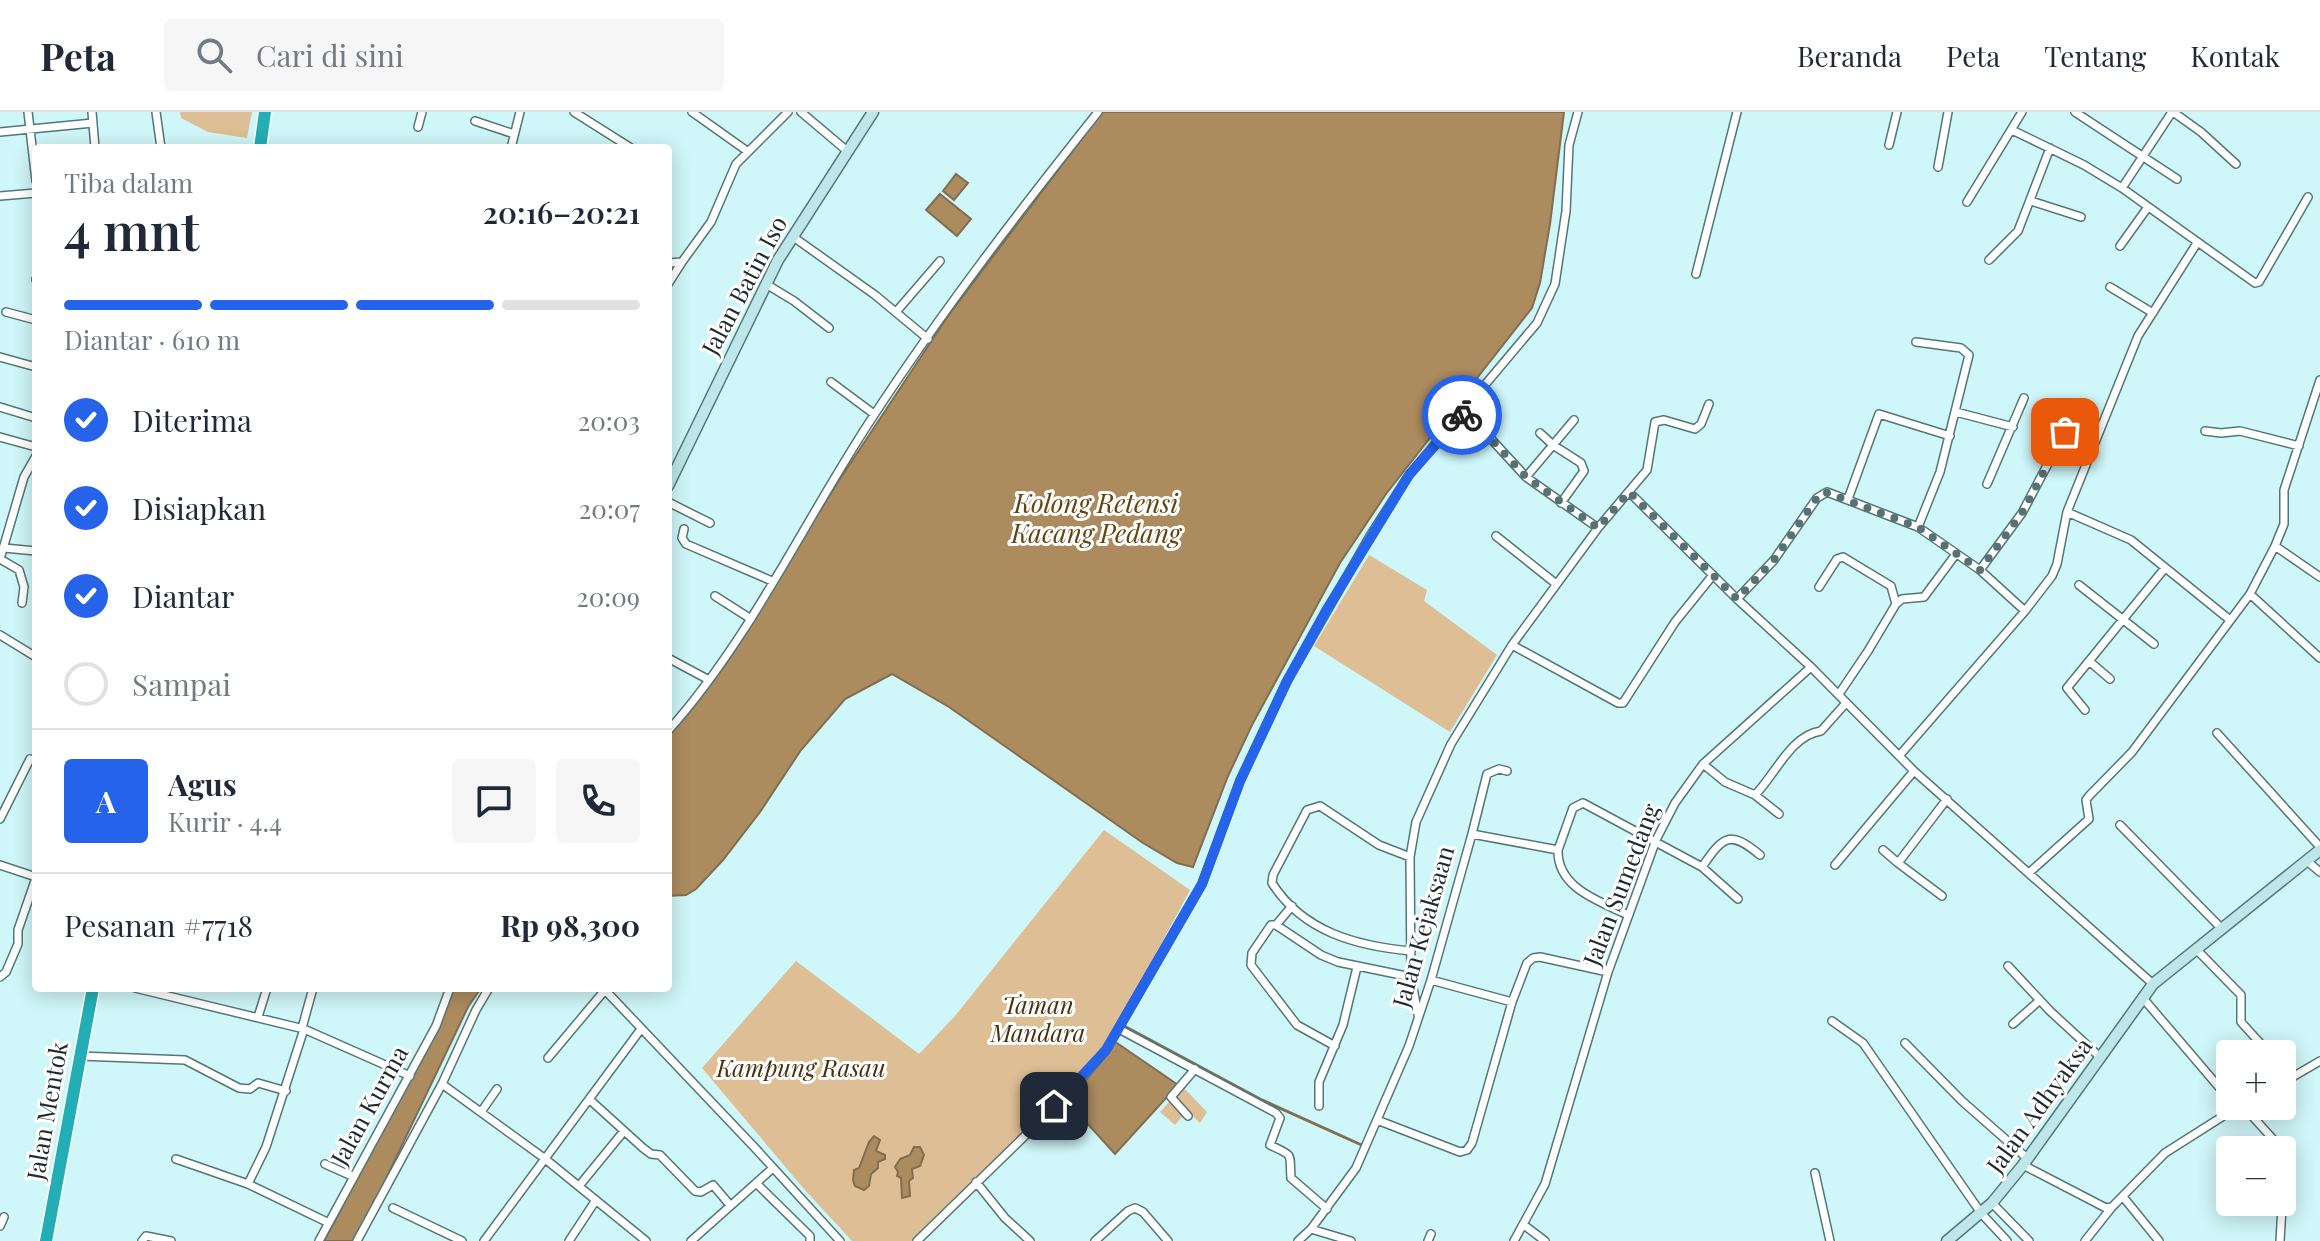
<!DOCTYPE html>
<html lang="id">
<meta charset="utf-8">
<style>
body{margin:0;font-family:"Playfair Display",serif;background:#f6f6f7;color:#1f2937;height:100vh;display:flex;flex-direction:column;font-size:30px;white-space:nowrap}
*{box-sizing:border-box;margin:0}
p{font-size:26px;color:#747a83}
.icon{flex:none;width:44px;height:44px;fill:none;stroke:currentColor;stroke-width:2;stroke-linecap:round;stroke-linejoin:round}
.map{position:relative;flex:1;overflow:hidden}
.details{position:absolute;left:32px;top:32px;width:640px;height:848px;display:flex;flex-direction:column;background:#fff;border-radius:8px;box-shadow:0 4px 20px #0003}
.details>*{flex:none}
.tools{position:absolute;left:2216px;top:928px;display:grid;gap:16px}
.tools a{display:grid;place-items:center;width:80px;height:80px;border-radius:8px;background:#fff;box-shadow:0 4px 20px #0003;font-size:40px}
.pin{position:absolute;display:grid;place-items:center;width:68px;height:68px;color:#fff;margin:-34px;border-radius:16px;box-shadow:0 4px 12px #0006}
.courier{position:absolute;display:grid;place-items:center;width:80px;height:80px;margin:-40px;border:6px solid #2563eb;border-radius:50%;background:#fff;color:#222;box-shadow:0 2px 10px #0007}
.head em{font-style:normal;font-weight:600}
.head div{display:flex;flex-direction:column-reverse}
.head{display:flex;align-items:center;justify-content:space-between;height:136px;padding:0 32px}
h1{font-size:52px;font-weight:600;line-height:60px}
.bar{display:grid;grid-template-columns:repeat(4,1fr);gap:12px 8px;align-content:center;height:96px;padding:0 32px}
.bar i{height:10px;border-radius:6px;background:#e0e1e3}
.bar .current{background:#2563eb}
.bar p{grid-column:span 4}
.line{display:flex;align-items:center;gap:20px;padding:0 32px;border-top:2px solid #e0e1e3}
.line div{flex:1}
.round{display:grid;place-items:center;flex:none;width:84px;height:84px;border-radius:8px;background:#f6f6f7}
ol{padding:0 32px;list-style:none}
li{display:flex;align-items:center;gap:24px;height:88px}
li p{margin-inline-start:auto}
li .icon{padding:8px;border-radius:50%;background:#2563eb;color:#fff;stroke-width:4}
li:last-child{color:#747a83}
li i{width:44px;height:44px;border:4px solid #e0e1e3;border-radius:50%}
header{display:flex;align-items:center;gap:48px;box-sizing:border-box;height:112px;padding:0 40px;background:#fff;border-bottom:2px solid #e0e1e3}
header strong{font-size:38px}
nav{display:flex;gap:44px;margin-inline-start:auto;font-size:28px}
.search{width:560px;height:72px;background:#f6f6f7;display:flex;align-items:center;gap:20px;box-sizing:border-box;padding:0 28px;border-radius:8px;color:#747a83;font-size:30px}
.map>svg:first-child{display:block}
.green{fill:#debe95}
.water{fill:#ac8b5f;stroke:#806e4f;stroke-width:2}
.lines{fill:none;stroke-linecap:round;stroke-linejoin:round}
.stream{stroke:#806e4f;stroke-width:3}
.street-casing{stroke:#537678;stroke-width:10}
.secondary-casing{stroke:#537678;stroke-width:13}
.highway-casing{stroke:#fff;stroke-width:15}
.street{stroke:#fff;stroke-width:7}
.secondary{stroke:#bde7e8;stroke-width:10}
.highway{stroke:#22aeb4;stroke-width:12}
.done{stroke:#5a7173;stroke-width:8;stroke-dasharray:0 14.4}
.route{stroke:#2563eb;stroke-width:10}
.labels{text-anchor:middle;stroke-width:6;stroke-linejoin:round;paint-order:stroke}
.street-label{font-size:24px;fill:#1b2a2b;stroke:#fff}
.park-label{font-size:24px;font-style:italic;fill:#48300b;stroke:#fff}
.water-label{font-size:26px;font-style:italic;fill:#65430b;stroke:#fff}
</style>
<header>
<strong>Peta</strong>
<div class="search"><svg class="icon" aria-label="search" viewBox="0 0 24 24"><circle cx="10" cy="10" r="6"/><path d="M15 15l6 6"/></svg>Cari di sini</div>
<nav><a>Beranda</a><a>Peta</a><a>Tentang</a><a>Kontak</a></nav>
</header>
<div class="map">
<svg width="2320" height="1129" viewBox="0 0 2320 1129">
<rect width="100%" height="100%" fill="#cff6f8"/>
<path class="green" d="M180,0H252L247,26L208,20L181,6Z
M1369,443L1427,478L1424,489L1497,543L1450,620L1314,534Z
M1104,718L1190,778L1121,907L1102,937L1076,969L912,1129H852L804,1077L702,956L796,849L919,942L955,904Z
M1183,975L1207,1000L1200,1011L1173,985Z
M1171,988L1185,1001L1175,1013L1160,1000Z"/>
<path class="water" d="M1102,0H1564L1550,112L1540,171L1532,196L1386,382L1340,451L1252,613L1228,664L1193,755L1177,751L1143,731L949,595L892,562L845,587L801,638L760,700L723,748L696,777L686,783L668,784V626L743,522L838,370L948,204Z
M956,62L968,71L954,88L943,79Z
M940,82L971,107L957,124L926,98Z
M452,876H481L468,895L382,1075L353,1129H324L424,941Z
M1114,929L1178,973L1115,1042L1066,988Z
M874,1024L880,1028L876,1039L885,1043V1047L878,1050V1056L871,1062L869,1074L864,1078L855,1074L853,1068L854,1058L859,1056L869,1030Z
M914,1035H920L924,1043L920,1054L912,1057L913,1066L909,1069L910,1084L902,1086L901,1066L897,1064L898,1060L895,1055L900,1047L910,1043Z"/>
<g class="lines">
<path class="stream" d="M1126,915L1260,987L1366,1035"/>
<g class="street-casing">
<path id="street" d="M28,0L36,69
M92,0L95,36
M156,0L161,36
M574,0L631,36
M692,0L747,39
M801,0L846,38
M2075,0L2177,67
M2173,0L2201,20L2236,52
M475,9L514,22
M418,15L422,0
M2012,18L2084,53L2122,76L2255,171L2259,170L2308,85
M0,20L93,11
M1889,33L1897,0
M511,36L520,0
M1938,55L1948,0
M2122,76L2172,0
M0,84L36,81
M2031,89L2081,105
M1967,90L2022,0
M792,124L875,183L928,227
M2120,134L2148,95
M1989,148L2018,119L2050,36
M668,151L682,150L711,110L736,52L788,0
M1696,162L1737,0
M36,168V167
M668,172L682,150
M766,172L794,189L829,216
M2110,175L2153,201
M6,200L36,208
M896,200L940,149
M1916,230L1961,236L1969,243L1940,360L1918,415
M0,245L36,255
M831,270L874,302
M0,295L36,306
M1956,300L2013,315
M1461,302L1492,328L1526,365L1598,416
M2205,319L2221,321L2240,319L2299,334
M0,325L36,335
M1526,365L1553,333L1540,321
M1987,372L2024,286
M1629,380L1737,487L1811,555
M1848,387L1879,302L1950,324
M668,390L710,411
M1561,391L1584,359L1581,351L1553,333L1574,308
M2067,400L2131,428L2230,508
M684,417L682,426L686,432L772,469
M1496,424L1555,471
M2275,434L2320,465
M4,436L36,439
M0,447L24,365L36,344
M0,447L19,458L24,475L22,491
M1980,458L2022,401L2079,293
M2079,473L2154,532
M1819,475L1837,447L1843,445L1891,474L1896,492
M2250,482L2320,546
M715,484L751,507
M1737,487L1774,448L1817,386L1827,380L1918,415L1980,458L2025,499
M0,523L36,545
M1512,533L1618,591H1623L1675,510L1713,463
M668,546L709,568
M2089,549L2110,567
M1839,582L1868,539L1896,492L1902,487L1924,485L1956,442
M2085,598L2067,576L2165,456
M668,619C752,525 805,407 874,303C943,198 1020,98 1098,0
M2217,621L2320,735
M1899,644L2025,499L2052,464L2057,452L2067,400L2138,224L2197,131
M1703,652L1725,670L1755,683C1775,663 1791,623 1821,619L1846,591
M1755,683L1779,702
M0,707L30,647
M2120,713L2222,817
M1472,722L1487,662L1499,657L1507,659
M1558,738C1557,776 1599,789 1628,803
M1883,738L1898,751
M1410,745L1379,733L1320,694L1307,698L1273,763L1272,771C1303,820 1357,834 1411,839
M2307,749L2320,760
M0,753L36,765
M1835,753L1914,659
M1702,755C1723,725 1729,717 1760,743
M2030,760L2089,707L2086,688L2089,684L2132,640L2250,482L2275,434L2284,412V378L2320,268
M1942,784L1898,751L1947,687
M1276,813L1292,794
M2197,838L2241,883V910L2270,942
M2008,854L2050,899L2101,946
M0,865L6,860L18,832V818L36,766
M1431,868L1512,890
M135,876L304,917L266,1035L248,1072L329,1111
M603,876L756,1037L840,1129
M2142,885L2230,988
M1418,903L1411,865L1410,745L1416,710L1451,632L1512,533L1598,416L1647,358L1655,310L1664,308L1695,317L1701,312L1709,292
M258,905L267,876
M1832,909L1863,931L1981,1101L2007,1129
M2013,912L2040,888
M302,916L313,876
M304,917L410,964
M1119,917L1276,1001L1280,1006L1270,1033C1295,1045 1289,1040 1291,1066L1327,1097
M1905,931L1962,989L2028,1047
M1335,934L1297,913L1251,853L1252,841L1271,813H1276L1321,843L1338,850L1411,865
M80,944L185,948L239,976L250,977L258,971L286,979
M548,946L605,878
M2282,955L2292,966
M2282,971L2320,949
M442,972L544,1046L646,1129
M589,987L643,1036L651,1042L660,1043L695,1079L701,1080L713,1073L730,1093
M1319,994V970L1343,913L1357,855
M2243,994L2282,1037L2285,1045L2280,1129
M481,1000L497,977
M1188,1004L1171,985L1195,957
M1377,1008L1460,1040L1467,1038L1472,1031L1512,890L1527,851L1533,846L1540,845L1608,860
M176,1047L248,1072
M325,1052L354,1065
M2023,1053L2106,1096L2112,1095L2165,1041L2239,994
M1815,1061L1830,1129
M976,1070L1005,1106L1030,1129
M756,1071L810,1124V1129
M579,1074L624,1019
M2124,1086L2159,1129
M1992,1091L2029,1129
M393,1096L462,1129
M1524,1113L1545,1129
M0,1114L4,1105
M1311,1117L1356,1056L1409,934L1431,868L1472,722L1558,738L1573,696L1583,691L1702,755L1738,787
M142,1129L146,1124L171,1129
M319,1129L436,914L450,876
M357,1129L442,972L476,898L489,876
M484,1129L641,917
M569,1129L596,1088
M691,1129L773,1056
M917,1129L1072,978L1106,938L1202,772L1240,669L1287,569L1370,424L1409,363L1537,211L1555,172L1566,99L1569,33L1578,0
M1095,1129L1128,1099L1135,1096L1143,1100L1168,1129
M1298,1129L1311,1117L1351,1129
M1428,1129L1431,1122
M1514,1129L1545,1072L1608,860L1656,728L1675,691L1703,652L1811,555L1914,659L2153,872
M2085,1129L2112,1095"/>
</g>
<g class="secondary-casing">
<path id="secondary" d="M668,374L778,148L873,0
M1947,1129L1992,1091L2023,1053L2153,872L2320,738"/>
</g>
<g class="highway-casing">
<path id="highway" d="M260,36L265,0
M46,1129L93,876"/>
</g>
<use href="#street" class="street"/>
<use href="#secondary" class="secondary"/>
<use href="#highway" class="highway"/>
</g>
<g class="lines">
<path class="done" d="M1462,303L1492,328L1526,365L1598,416L1629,380L1737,487L1774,448L1817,386L1825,380L1918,415L1980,458L2022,401L2065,320"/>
<path class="route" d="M1054,994L1106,938L1202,772L1240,669L1287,569L1327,497L1409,363L1462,303"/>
</g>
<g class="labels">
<g class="street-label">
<text transform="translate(745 174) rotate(-62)" y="8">Jalan Batin Iso</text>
<text transform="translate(1622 773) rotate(-69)" y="8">Jalan Sumedang</text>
<text transform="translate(1424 815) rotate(-74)" y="8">Jalan Kejaksaan</text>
<text transform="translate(370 994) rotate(-61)" y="8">Jalan Kurma</text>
<text transform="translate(2040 994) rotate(-54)" y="8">Jalan Adhyaksa</text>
<text transform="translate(48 999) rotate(-80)" y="8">Jalan Mentok</text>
</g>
<g class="park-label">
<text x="1038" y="902">Taman<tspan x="1038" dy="28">Mandara</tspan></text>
<text x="801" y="965">Kampung Rasau</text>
</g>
<g class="water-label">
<text x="1096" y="401">Kolong Retensi<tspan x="1096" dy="30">Kacang Pedang</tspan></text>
</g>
</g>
</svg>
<div class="tools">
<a>+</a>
<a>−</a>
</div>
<div class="pin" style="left:2065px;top:320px;background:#ea580c"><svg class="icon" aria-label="bag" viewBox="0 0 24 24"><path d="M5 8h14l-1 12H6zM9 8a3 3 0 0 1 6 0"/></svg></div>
<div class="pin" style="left:1054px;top:994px;background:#1f2937"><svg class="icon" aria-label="home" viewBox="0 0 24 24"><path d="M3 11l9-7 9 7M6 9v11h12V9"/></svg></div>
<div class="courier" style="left:1462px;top:303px"><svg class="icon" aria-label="bike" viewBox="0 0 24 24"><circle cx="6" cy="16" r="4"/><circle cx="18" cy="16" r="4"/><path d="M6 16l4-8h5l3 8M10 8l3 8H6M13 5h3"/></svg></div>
<section class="details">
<div class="head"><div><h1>4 mnt</h1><p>Tiba dalam</p></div><em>20:16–20:21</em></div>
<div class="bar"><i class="current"></i><i class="current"></i><i class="current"></i><i></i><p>Diantar · 610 m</p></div>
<ol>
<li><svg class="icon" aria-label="check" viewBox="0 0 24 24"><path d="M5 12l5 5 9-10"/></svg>Diterima<p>20:03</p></li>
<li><svg class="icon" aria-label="check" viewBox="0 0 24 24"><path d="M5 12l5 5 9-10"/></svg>Disiapkan<p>20:07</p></li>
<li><svg class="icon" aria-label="check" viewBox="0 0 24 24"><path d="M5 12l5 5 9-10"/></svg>Diantar<p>20:09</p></li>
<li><i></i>Sampai</li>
</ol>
<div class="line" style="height:144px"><b class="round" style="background:#2563eb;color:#fff">A</b><div><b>Agus</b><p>Kurir · 4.4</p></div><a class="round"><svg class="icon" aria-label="chat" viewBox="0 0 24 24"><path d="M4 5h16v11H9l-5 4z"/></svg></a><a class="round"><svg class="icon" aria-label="phone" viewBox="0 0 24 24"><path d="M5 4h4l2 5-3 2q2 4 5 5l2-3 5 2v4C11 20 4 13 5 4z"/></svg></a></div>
<div class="line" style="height:104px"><div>Pesanan #7718</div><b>Rp 98,300</b></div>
</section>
</div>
